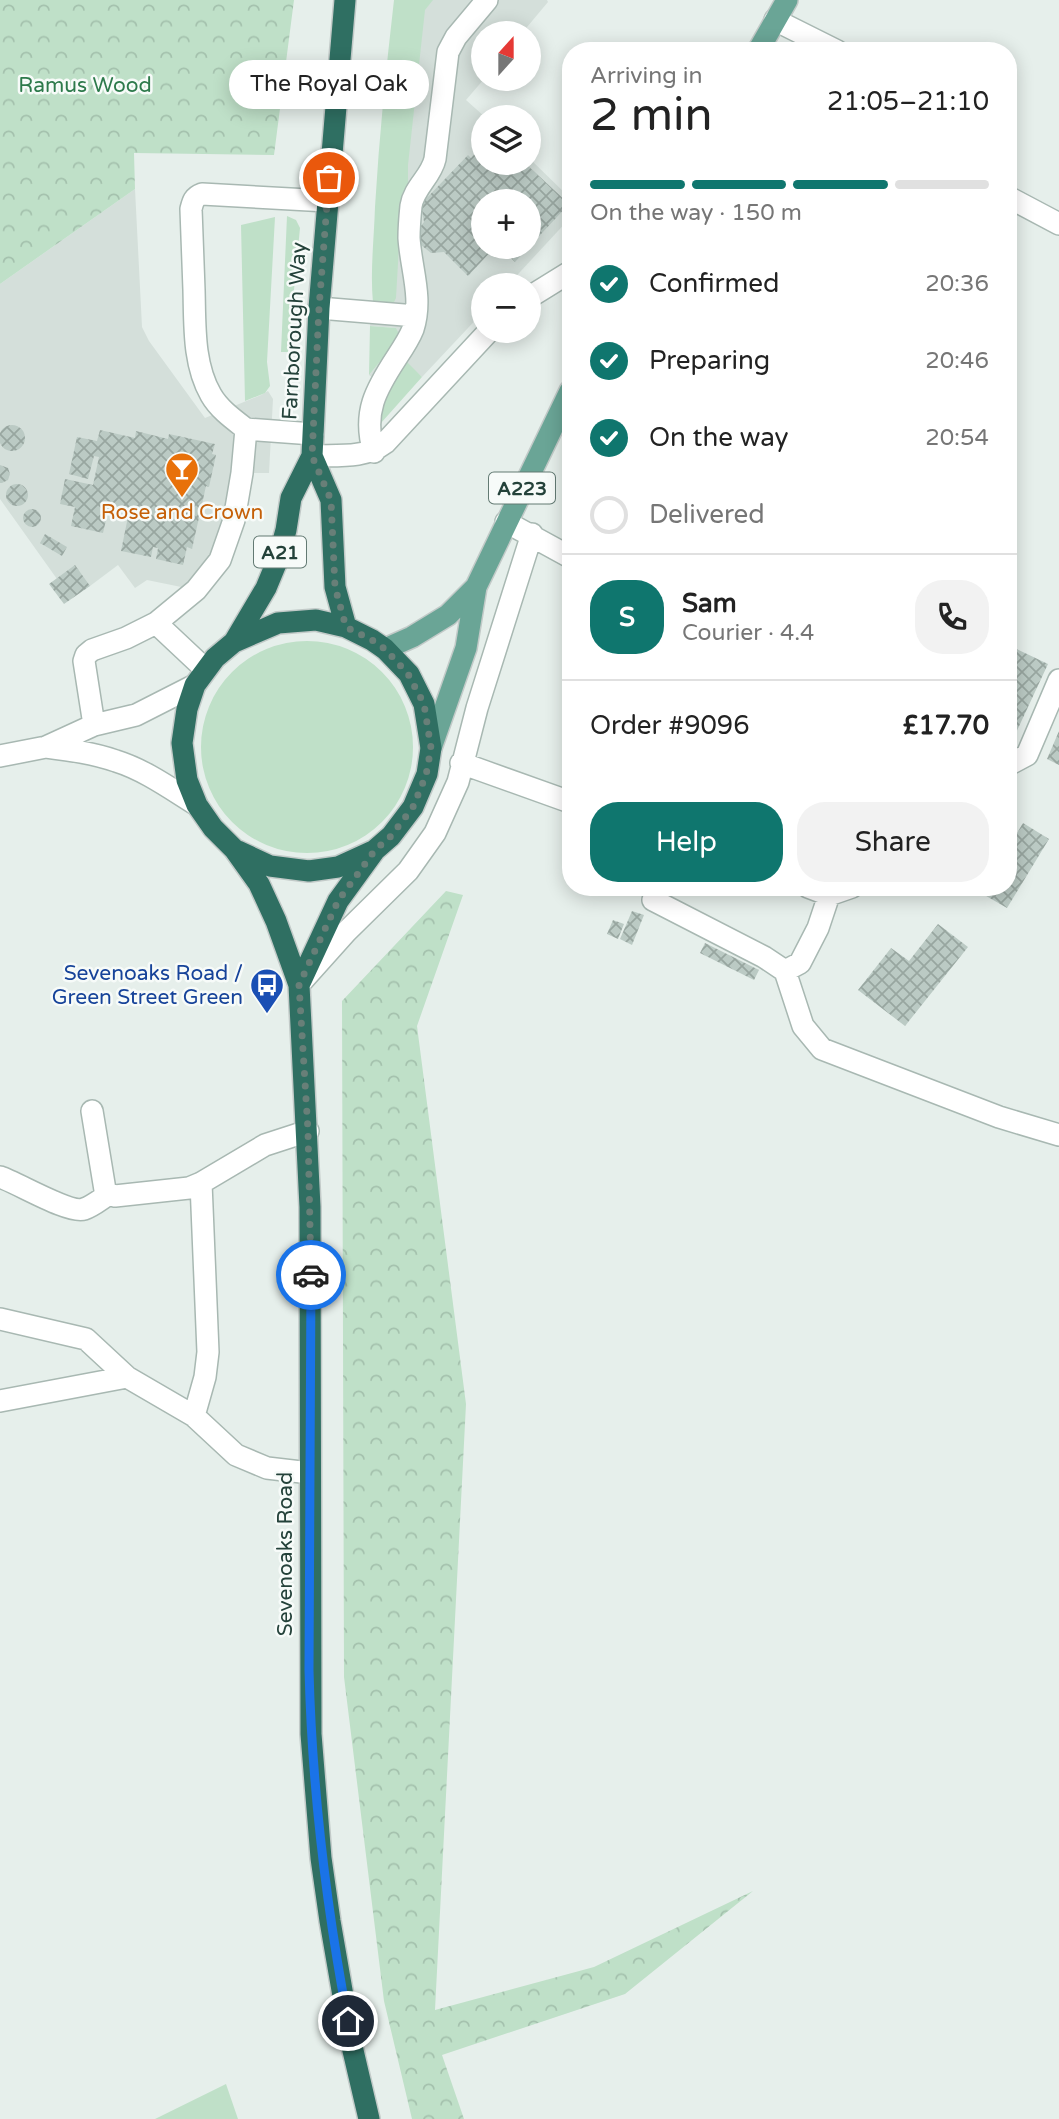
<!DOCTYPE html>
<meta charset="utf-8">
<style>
body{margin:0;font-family:"Varela Round",sans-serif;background:#f2f2f2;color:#222;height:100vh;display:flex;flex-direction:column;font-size:26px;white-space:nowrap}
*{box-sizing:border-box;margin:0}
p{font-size:23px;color:#767676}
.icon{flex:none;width:38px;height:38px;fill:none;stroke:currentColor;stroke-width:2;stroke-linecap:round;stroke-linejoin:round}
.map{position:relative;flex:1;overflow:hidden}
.drawer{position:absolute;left:562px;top:42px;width:455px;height:854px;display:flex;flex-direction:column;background:#fff;border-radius:28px;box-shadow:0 4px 18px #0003}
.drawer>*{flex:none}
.needle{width:46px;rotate:21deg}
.tools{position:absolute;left:471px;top:21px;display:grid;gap:14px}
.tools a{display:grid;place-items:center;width:70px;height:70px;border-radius:50%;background:#fff;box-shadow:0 4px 18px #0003;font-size:35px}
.pin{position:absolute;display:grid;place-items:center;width:60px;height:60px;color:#fff;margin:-30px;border:4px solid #fff;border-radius:50%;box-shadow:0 2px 7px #0007}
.courier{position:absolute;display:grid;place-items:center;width:70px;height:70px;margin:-35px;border:5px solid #1a73e8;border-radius:50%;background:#fff;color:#222;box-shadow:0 2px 9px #0007}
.bubble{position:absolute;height:49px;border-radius:24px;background:#fff;box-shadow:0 4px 18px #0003;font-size:23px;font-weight:600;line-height:49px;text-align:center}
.head em{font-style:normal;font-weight:600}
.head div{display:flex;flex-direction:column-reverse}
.head{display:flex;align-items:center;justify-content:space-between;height:119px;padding:0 28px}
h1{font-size:46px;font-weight:600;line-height:52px}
.bar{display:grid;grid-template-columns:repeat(4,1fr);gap:10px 7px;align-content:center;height:84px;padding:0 28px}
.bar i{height:9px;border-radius:5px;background:#e0e0e0}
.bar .active{background:#0f766e}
.bar p{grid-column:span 4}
.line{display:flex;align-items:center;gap:18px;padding:0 28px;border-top:2px solid #e0e0e0}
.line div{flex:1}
.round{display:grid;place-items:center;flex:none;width:74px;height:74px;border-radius:28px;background:#f2f2f2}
ol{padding:0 28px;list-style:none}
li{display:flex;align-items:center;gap:21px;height:77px}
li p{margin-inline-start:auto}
li .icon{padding:7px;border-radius:50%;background:#0f766e;color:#fff;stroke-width:4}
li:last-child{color:#767676}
li i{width:38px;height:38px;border:4px solid #e0e0e0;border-radius:50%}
.button{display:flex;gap:14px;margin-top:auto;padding:14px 28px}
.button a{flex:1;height:80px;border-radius:28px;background:#0f766e;color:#fff;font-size:28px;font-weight:600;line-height:80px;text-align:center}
.button a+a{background:#f2f2f2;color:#222}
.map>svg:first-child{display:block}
.built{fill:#d4dfda;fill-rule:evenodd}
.grass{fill:#bfe0c8}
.forest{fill:url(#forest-crowns)}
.building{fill:url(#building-cross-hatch)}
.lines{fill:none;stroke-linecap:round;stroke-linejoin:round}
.minor-casing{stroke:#a8b8b2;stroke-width:24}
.major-casing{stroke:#c2cac8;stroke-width:24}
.highway-casing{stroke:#c2cac8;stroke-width:24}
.minor{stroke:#fff;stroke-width:21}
.major{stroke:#6aa596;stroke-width:21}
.highway{stroke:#2f6f62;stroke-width:21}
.done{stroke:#687f78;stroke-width:7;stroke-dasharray:0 12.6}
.route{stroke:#1a73e8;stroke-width:9}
.labels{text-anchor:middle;stroke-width:5;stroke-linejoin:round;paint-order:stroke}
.shield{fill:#f7fbf9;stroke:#637a73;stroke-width:2}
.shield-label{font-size:19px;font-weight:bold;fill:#24423a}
.park-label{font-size:21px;fill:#2d7a4b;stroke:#f7fbf9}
.street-label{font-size:21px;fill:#24423a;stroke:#f7fbf9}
.food-label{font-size:21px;fill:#c56008;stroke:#f7fbf9}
.transit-label{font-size:21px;fill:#164399;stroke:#f7fbf9;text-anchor:end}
</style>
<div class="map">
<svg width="1059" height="2119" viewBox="0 0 1059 2119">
<defs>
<pattern id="forest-crowns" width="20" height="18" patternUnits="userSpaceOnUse" patternTransform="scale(1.75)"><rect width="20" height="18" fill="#bfe0c8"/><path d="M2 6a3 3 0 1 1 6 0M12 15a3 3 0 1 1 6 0" fill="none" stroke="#a4c1ad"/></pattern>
<pattern id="building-cross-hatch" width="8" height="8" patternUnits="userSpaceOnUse" patternTransform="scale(1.75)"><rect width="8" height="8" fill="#bbcac4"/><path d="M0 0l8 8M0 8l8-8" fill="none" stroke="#98a6a0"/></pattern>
</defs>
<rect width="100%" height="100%" fill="#e6efeb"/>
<path class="built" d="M409,0H547L548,2L522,33H483L484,79L466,100L485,117H483V163H528L529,158L570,198V218L508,285H483V312L422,377L405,362L390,391L369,375L397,341L396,328L370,326ZM483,201H528V247H483Z
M135,189L142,327L149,341L205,418L261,395L268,391L273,399L269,473H242L234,520L196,590L147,580L135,588L118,565L90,586L57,579L0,499V284Z"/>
<path class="grass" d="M394,0H433L425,10L408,165V183L402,194L396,298L394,302L389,304L373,303C370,272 374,239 375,207C379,138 386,69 394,0Z
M287,216L296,220L300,228L288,352H281Z
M275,217L267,362L270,386L265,393L245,401L241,225Z
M370,326L396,328L399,334L397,341L369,375Z
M406,361L422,377L381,423C377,402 396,379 406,361Z
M201 747a106 106 0 1 1 212 0a106 106 0 1 1-212 0Z
M226,2084L238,2119H155Z"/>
<path class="forest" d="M0,0H294L274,155L134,153L135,189L0,284Z
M446,891L463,895L417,1026L466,1404L435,2010L594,1967L753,1891L625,1994L442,2055L464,2119H412L384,2001L344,1677L342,1001Z"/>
<path class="building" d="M483,145V163H525L569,204L515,262L499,247H528V201H483V247H495L468,276L444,252L431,253L421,245L419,239L420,227L424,222L421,204L468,155L471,158Z
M-1 438a13 13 0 1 1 26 0a13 13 0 1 1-26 0Z
M100,430L135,438L136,431L168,439L169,434L215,444L212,454L216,455L209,487L206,486L192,549L187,547L183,565L156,559L158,548L153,547L151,557L121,551L129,512L109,507L103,533L71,526L75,507L60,504L65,479L93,485L99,457L94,456L88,479L69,474L77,437L97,441Z
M0,465L8,468L10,474L8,480L2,483H0Z
M6 495a11 11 0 1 1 22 0a11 11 0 1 1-22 0Z
M23 518a9 9 0 1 1 18 0a9 9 0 1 1-18 0Z
M45,534L67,547L62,556L40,543Z
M75,565L90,586L64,604L49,584Z
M1008,645L1048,664L1008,750Z
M1059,731V765L1047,759Z
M1023,823L1049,839L1007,908L981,893L984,887H1008V848Z
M632,911L644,915L632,945L620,939Z
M613,920L624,924L618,939L607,934Z
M938,924L968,947L905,1026L858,990L891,948L909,961Z
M705,943L759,970L754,980L700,953Z"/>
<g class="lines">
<g class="minor-casing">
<path id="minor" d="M775,20L837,51
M1008,197L1059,224
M528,298L570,272
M319,308L416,316
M246,429L313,434
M374,452C362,413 376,389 397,357C403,348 409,339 413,329C423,298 411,269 409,238C409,228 410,216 411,206C414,187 431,177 435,159L448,52L456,37L487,0
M312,456C338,455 364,459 385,443L489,331
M506,522L570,557
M156,623L205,669
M94,725L84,661L86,655L92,650L126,638L156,623L196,590L220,560L234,520L242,473L246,429C233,419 219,409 211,395C193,364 195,325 194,290C193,263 192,236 191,209C193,201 194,197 202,194L327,201
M46,747C70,750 93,753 116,761C145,770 171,789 197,805
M0,756L46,747L94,725L136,715L195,685
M461,763L570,802
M1008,765L1027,755L1059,680
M808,887L829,895L852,887
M653,900L764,957L785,971L803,1026L822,1049L999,1117L1059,1135
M785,971L800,963L818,928L829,895
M303,980L346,932L408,871L435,833L458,782L477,708L532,534
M92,1111L105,1190L109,1194L115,1196L189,1188L201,1183L265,1145L308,1131
M0,1177C18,1183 69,1214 84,1209C93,1206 101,1199 109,1194
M0,1319L86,1339L127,1377
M0,1401L127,1377L194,1416L236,1455L267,1468L310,1473
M194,1416L205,1377L208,1352L201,1183"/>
</g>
<g class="major-casing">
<path id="major" d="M758,51L787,0
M385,649L412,637L448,615L476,587
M431,748L466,648L476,587L570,391"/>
</g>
<g class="highway-casing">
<path id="highway" d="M312,456L331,500L335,587L346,627
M234,642L266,588L278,559L286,530L291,498L312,456L319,308L345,0
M238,851L270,866L309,871L338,867L373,851
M299,985L338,901L375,850L391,836L413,807L427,774L431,748L424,704L409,674L385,649L372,640L346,627L316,620L278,623L234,642L215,658L195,685L187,709L182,743L187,780L197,805L213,828L234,849L259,884L276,921L299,985L310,1207L311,1734L321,1858L330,1921L351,2042L369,2119"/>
</g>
<use href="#minor" class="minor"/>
<use href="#major" class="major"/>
<use href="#highway" class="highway"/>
</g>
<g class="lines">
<path class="done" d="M311,1275L308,1131L299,985L338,901L375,850L391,836L413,807L426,775L431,748L424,704L408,674L385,649L372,640L346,627L335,587L331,500L312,456L319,308L329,178"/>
<path class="route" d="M311,1275L309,1670C312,1788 326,1905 348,2021"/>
</g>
<defs>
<g id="bar-pin" transform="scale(1.75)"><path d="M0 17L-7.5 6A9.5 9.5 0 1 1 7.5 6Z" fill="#e8710a" stroke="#f7fbf9"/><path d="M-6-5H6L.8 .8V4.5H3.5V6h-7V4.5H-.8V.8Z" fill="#fff"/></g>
<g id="bus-pin" transform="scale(1.75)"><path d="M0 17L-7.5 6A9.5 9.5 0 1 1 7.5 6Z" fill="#1a4fb4" stroke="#f7fbf9"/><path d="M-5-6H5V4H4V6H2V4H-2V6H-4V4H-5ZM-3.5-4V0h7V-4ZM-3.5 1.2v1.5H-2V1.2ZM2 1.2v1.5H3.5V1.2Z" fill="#fff"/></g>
</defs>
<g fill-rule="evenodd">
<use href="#bar-pin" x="182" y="469"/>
<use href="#bus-pin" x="267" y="985"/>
</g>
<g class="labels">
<g class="shield">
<rect x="489" y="472.5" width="66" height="31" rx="5"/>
<rect x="254" y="536.5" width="52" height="31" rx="5"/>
</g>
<g class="shield-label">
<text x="522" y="495">A223</text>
<text x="280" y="559">A21</text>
</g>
<g class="park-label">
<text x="85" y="92">Ramus Wood</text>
</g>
<g class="street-label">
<text transform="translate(294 331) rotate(-87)" y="7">Farnborough Way</text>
<text transform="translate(285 1554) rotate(-90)" y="7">Sevenoaks Road</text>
</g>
<g class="food-label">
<text x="182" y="519">Rose and Crown</text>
</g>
<g class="transit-label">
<text x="243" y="980">Sevenoaks Road /<tspan x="243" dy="24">Green Street Green</tspan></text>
</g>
</g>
</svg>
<div class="tools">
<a><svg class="needle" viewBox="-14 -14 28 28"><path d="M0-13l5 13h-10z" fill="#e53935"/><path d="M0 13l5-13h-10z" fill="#767676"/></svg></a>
<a><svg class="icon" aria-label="layers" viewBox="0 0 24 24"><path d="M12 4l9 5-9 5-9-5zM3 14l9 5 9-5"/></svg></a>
<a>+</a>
<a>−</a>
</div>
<div class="pin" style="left:329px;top:178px;background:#ea580c"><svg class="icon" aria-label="bag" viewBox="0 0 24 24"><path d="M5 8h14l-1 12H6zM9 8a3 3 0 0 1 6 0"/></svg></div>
<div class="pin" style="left:348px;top:2021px;background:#1f2937"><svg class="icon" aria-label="home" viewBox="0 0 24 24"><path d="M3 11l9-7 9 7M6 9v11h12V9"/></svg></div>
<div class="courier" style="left:311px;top:1275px"><svg class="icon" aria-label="car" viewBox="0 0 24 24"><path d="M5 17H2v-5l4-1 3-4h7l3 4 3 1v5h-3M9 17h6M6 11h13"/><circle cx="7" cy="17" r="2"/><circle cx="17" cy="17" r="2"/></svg></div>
<div class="bubble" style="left:229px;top:60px;width:200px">The Royal Oak</div>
<section class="drawer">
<div class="head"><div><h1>2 min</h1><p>Arriving in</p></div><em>21:05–21:10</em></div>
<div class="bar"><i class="active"></i><i class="active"></i><i class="active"></i><i></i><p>On the way · 150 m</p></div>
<ol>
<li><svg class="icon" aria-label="check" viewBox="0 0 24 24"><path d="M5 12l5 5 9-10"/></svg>Confirmed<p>20:36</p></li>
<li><svg class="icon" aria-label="check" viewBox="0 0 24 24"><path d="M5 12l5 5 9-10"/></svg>Preparing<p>20:46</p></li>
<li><svg class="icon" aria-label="check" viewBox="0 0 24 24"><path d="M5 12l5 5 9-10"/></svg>On the way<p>20:54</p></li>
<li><i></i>Delivered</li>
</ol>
<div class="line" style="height:126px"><b class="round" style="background:#0f766e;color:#fff">S</b><div><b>Sam</b><p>Courier · 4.4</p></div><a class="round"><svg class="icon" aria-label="phone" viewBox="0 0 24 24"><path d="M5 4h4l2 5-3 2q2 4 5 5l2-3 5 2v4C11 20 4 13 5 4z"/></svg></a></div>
<div class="line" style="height:91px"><div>Order #9096</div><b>£17.70</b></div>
<div class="button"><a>Help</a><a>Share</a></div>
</section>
</div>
